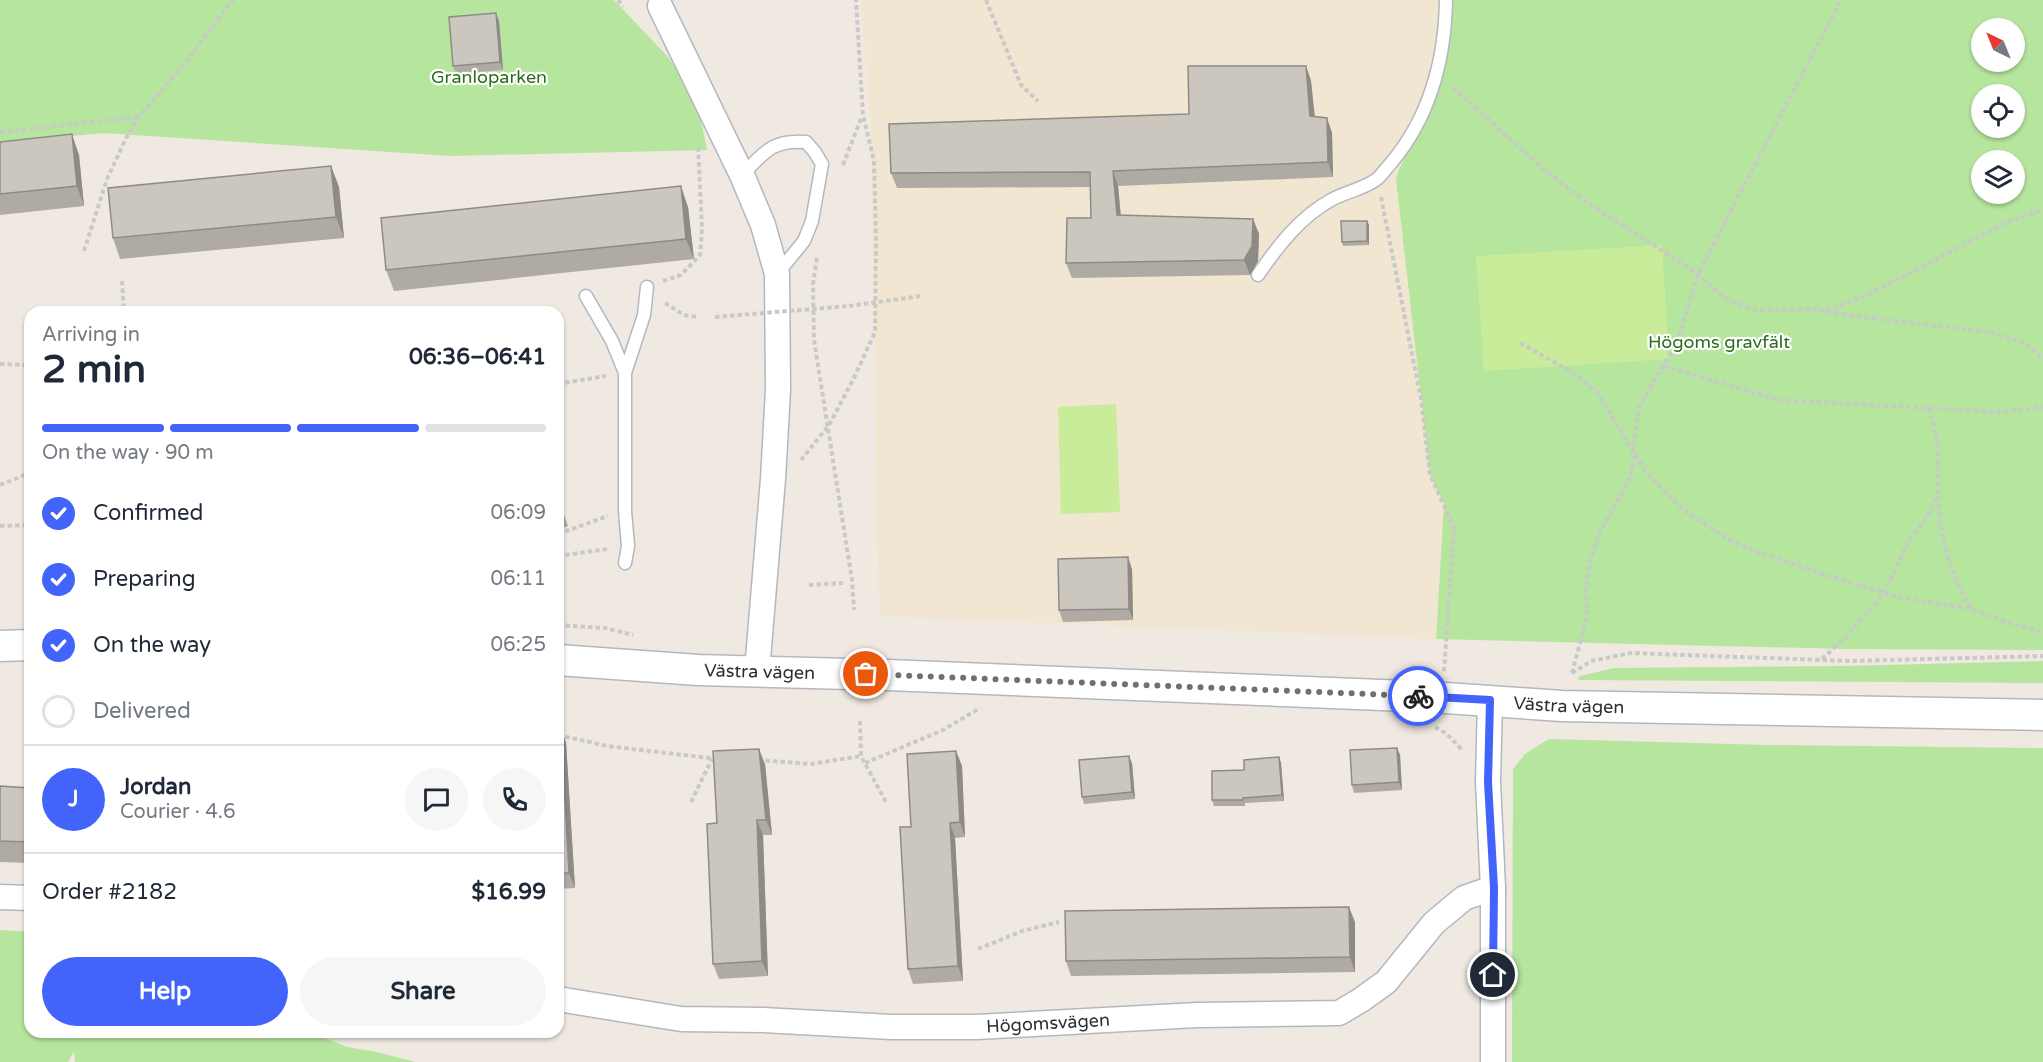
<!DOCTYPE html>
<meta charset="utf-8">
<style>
body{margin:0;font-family:"Varela Round",sans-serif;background:#f6f6f7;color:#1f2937;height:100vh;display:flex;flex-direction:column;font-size:22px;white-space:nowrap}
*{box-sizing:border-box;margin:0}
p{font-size:20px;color:#747a83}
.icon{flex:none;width:33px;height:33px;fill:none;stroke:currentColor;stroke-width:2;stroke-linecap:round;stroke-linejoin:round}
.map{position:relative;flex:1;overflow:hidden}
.panel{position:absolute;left:24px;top:306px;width:540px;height:732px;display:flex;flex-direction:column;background:#fff;border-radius:18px;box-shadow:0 2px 4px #0004}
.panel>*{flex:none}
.needle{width:39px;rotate:317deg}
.buttons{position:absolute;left:1971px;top:18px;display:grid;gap:12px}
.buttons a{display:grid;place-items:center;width:54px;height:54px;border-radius:50%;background:#fff;box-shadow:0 2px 4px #0004;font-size:30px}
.pin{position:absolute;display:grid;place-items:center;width:51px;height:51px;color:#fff;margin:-26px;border:3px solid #fff;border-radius:50%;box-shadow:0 2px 6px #0007}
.courier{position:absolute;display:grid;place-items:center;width:60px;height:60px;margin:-30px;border:4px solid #4264fb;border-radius:50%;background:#fff;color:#222;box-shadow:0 2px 8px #0007}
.head em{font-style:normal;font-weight:800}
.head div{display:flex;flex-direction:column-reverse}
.head{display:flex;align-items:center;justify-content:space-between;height:102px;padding:0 18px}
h1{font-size:39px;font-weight:800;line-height:45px}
.bar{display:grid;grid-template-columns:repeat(4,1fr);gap:9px 6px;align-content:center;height:72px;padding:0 18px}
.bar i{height:8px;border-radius:4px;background:#e0e1e3}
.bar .selected{background:#4264fb}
.bar p{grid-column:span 4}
.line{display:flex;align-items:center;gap:15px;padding:0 18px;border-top:2px solid #e0e1e3}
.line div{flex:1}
.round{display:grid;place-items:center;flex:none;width:63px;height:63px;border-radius:32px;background:#f6f6f7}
ol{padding:0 18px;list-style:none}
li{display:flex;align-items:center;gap:18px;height:66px}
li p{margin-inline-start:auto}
li .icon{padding:6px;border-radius:50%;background:#4264fb;color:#fff;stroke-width:4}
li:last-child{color:#747a83}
li i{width:33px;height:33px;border:3px solid #e0e1e3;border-radius:50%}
.cta{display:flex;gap:12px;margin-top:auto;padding:12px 18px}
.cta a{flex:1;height:69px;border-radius:36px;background:#4264fb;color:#fff;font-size:24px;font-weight:800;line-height:69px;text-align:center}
.cta a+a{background:#f6f6f7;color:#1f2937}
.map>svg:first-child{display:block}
.education{fill:#f0e6d1}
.green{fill:#b6e59e;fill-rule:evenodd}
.pitch{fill:#c9ec9a}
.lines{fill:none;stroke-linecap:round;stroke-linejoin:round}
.service-casing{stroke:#b4b7c1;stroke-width:15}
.minor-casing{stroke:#b4b7c1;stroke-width:27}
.tertiary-casing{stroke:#b4b7c1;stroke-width:33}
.path{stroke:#c9c9c9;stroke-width:4;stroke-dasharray:4.5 3;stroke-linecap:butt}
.service{stroke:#fff;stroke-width:12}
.minor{stroke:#fff;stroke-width:24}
.tertiary{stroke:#fff;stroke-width:30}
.path-bridge{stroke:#c9c9c9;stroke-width:4;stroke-dasharray:4.5 3;stroke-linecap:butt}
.wall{fill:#afaba4}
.shaded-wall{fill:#8e8b86}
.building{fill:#cbc7bf;stroke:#8e8b86;stroke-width:1.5}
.done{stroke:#726f6d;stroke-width:6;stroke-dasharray:0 10.8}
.route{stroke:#4264fb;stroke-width:8}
.labels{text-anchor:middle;stroke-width:4.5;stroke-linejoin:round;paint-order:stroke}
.park-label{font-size:18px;fill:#2c6e1b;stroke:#fff}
.street-label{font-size:18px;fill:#2e2e2e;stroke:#fff}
</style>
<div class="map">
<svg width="2043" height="1062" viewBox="0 0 2043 1062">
<rect width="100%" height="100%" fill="#efe9e1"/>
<path class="education" d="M861,0H1451L1448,44L1443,74L1435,100L1419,135L1399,167L1396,179L1430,475L1444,504L1436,639L879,616L871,139Z"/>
<path class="green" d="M0,0H614L669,58L697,101L707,150L451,156L103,133L0,143Z
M1451,0H2043V650L1845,649L1436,639L1444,504L1430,475L1396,179C1400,162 1411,150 1419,134C1425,124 1430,112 1435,101C1447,68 1449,34 1451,0ZM1982,28H2014V62H1982ZM1982,94H2014V128H1982ZM1982,160H2014V194H1982Z
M2043,661V683L1578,680L1580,676L1614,668L1844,666Z
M1549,739L1768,745L2043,748V1062H1512L1513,769L1525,754Z
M0,930L30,932V1032H310L347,1047L376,1052L416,1062H75L74,1051L68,1062H0Z"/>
<path class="pitch" d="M1662,245L1669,359L1484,371L1476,256Z
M1116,404L1120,512L1061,514L1058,407Z"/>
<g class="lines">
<g class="service-casing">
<path id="service" d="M742,175C764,153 772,139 806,142L814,151L822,164L812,221L804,241L777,274
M1258,275C1277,247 1300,217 1331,200C1345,192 1364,189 1377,179C1382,175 1387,167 1392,162C1430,116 1445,59 1446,0
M586,296L612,341L625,373
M625,563L628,546L625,511V373L644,315L647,287"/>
</g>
<g class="minor-casing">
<g id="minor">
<path d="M660,6L742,175L763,225L777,274L778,390L773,479L757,671"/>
<path d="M1490,700L1488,782L1493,888V1062"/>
<path d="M0,897L30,898"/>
<path id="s1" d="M558,999L681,1019L763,1020L891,1027H977L1197,1015L1339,1013L1361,1000L1386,982L1434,923L1464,898L1493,888"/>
</g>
</g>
<g class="tertiary-casing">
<g id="tertiary">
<path d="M0,646L30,645"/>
<path id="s2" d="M558,660L698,670L888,675L1431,697L1562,706L2043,715"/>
</g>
</g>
<path class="path" d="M618,0L623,7
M986,0L1021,85L1038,101
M1453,87L1542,168L1582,199L1698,274L1716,291L1730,301L1756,310L1813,309L1846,315L1989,332L2025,343L2043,358
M0,132L138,117
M843,165L862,116
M1381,197L1421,399L1430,475L1454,527L1444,672
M84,251L107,179L126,138L139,117L185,63L233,0
M817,258L813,284L814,340L852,580L854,610
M122,281L124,312
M663,281L681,275L700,255L702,229L698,145
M665,303L684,315L697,317
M849,306L921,296
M377,311V312
M1826,311L1869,294L2007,222L2043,210
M1520,343L1572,372L1597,392L1648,475L1682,509L1731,541L1760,553L1848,582L1898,597L1971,609L2006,622L2043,632
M0,364L30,365
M1664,366L1779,400L1999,412L2043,407
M558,384L606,376
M1928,408C1941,435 1937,465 1938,494C1939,534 1950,575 1971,608
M801,460L829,425L854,378L875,332L876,240L874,161L863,115L856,0
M0,485L30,473
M0,526L30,525
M558,534L608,516
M558,556L608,549
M809,585L843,583
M558,625L605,628L633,635
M1822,659L1846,637L1884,593L1910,538L1928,516L1937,496
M1572,673L1587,617L1586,588L1590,562L1598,536L1627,484L1633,468V451L1639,407L1678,340L1698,274L1841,0
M1572,673L1591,661L1631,653L1850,661L2043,656
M860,721L861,756L887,804
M1435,727L1447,734L1463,751
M558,735L607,746L718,759
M758,760L811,764L861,756
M865,763L943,730L980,708
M691,802L712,759
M978,949L1022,931L1059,922"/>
<use href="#service" class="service"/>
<use href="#minor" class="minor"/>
<use href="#tertiary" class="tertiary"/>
<path class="path-bridge" d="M715,317L849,306"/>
</g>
<path class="wall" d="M499,21L503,70L456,74L453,66Z
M1306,66L1311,81L1315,117L1327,118L1332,133L1333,177L1118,186L1121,216L1253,219L1259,234L1258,261L1250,275L1072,278L1066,263L1091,218L1090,187L897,188L891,173L1189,114Z
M0,142L79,155L84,206L0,215Z
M331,166L339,187L344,238L120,259L113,238Z
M688,207L694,259L394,291L386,270Z
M1367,221L1369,225V245L1343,246L1342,242Z
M558,498L568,526L558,530Z
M1132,569L1133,620L1063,622L1059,610Z
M558,728H561L566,743L575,888L558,889Z
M1397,748L1400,755L1402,790L1354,793L1352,785Z
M956,751L962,766L965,837L955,838L963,981L913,984L908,969Z
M1279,757L1281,763L1284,801L1245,803V806H1214L1212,800L1244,770Z
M1132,763L1135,799L1084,804L1082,797Z
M765,764L772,835H763L768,976L719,979L713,964L717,823Z
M0,786L30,788V863L0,862Z
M1355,922V972L1071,976L1066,961Z"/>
<path class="shaded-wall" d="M496,13L499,21L503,70L500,62Z
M1306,66L1311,81L1316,131L1310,116Z
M1327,118L1332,133L1333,177L1328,162Z
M72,134L79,155L84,206L77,186Z
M331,166L339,187L344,238L336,217Z
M1113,171L1118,186L1122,231L1117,215Z
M681,186L688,207L694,259L686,239Z
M1253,219L1259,234L1258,261L1250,275L1244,260Z
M1367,221L1369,225V245L1367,241Z
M1128,557L1132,569L1133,620L1129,609Z
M561,728L566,743L575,888L569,873Z
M1397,748L1400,755L1402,790L1399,782Z
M759,749L765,764L772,835L766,820Z
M956,751L962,766L965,837L960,822Z
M1129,756L1132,763L1135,799L1132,792Z
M1279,757L1281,763L1284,801L1282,795Z
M757,820L763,835L768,976L762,961Z
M950,823L955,838L963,981L958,966Z
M1349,907L1355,922V972L1350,957Z
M558,927L560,958L558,953Z"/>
<path class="building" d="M496,13L500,62L453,66L449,17Z
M1188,66H1306L1310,116L1327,118L1328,162L1113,171L1117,215L1253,219L1252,246L1244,260L1066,263L1067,218H1091L1090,172L891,173L889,124L1189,114Z
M72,134L77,186L0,194V142Z
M331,166L336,217L113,238L108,188Z
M681,186L686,239L386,270L381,218Z
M1341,221H1367V241L1342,242Z
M558,498L561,506L558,507Z
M1128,557L1129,609L1059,610L1058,559Z
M558,728H561L569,873H558Z
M1397,748L1399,782L1352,785L1350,750Z
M759,749L766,820H757L762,961L713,964L707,824L717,823L713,751Z
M956,751L960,822L950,823L958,966L908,969L900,827H911L907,754Z
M1129,756L1132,792L1082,797L1079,760Z
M1279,757L1282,795L1243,798V800H1212V771L1244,770V760Z
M0,786L30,788V842L0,841Z
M1349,907L1350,957L1066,961L1065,911Z"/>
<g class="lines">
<path class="done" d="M866,674L1418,696"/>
<path class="route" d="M1418,696L1490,700L1488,782L1494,888L1493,975"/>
</g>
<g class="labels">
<g class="park-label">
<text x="489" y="83">Granloparken</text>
<text x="1719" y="348">Högoms gravfält</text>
</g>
<g class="street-label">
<text dy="6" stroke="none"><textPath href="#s2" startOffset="202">Västra vägen</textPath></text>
<text dy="6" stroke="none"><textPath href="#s2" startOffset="1012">Västra vägen</textPath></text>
<text dy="6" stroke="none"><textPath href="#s1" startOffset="492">Högomsvägen</textPath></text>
</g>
</g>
</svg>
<div class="buttons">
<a><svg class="needle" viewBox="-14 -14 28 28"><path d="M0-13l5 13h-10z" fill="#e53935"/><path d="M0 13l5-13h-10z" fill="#747a83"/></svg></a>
<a><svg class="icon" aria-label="locate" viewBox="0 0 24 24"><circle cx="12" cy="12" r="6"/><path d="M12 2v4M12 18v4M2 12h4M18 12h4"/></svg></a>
<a><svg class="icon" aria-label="layers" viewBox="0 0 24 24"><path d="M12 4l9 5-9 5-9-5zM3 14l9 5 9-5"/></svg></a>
</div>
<div class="pin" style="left:866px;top:674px;background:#ea580c"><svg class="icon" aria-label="bag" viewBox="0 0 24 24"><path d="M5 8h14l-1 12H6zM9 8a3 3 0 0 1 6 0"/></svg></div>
<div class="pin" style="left:1493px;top:975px;background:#1f2937"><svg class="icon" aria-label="home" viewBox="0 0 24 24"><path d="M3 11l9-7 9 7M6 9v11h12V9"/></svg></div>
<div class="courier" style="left:1418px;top:696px"><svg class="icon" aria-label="bike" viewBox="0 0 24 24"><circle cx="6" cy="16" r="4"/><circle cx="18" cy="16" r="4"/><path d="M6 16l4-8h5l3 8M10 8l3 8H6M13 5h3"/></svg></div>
<section class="panel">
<div class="head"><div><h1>2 min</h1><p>Arriving in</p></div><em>06:36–06:41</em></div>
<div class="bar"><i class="selected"></i><i class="selected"></i><i class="selected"></i><i></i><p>On the way · 90 m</p></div>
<ol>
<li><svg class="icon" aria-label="check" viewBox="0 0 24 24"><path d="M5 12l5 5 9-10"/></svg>Confirmed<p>06:09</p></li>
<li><svg class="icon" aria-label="check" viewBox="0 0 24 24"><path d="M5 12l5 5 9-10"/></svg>Preparing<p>06:11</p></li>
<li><svg class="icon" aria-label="check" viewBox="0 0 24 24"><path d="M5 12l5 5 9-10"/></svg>On the way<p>06:25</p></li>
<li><i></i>Delivered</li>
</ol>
<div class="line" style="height:108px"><b class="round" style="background:#4264fb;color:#fff">J</b><div><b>Jordan</b><p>Courier · 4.6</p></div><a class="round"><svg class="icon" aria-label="chat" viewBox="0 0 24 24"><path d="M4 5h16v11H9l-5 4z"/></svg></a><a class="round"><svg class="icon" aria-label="phone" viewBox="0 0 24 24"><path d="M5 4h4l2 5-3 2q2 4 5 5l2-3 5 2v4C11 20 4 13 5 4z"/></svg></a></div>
<div class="line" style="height:78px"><div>Order #2182</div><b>$16.99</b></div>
<div class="cta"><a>Help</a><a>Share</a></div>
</section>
</div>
